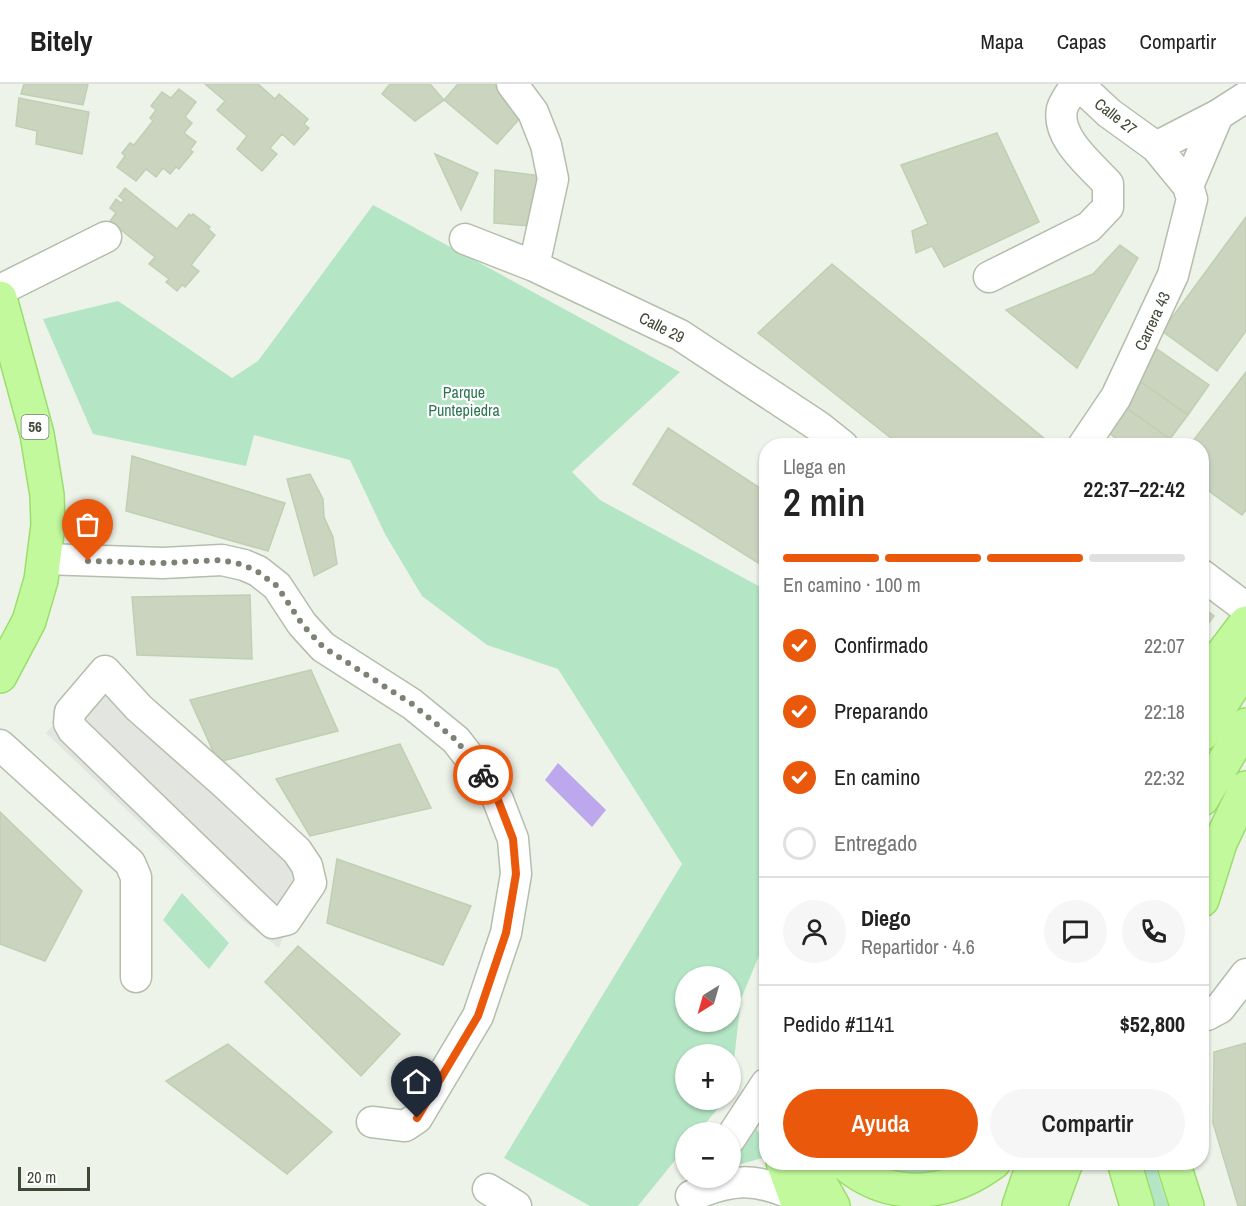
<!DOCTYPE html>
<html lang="es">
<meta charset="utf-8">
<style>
body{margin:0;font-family:"Archivo Narrow",sans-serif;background:#f6f6f6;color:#222;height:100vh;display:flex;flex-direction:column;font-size:22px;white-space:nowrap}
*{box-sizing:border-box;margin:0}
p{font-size:20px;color:#767676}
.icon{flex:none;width:33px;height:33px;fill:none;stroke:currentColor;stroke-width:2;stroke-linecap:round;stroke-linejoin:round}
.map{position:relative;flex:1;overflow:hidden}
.details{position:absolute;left:759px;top:354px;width:450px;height:732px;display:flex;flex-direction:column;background:#fff;border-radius:24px;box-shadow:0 2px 4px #0004}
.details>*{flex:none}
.needle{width:39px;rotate:217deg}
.buttons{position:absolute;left:675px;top:882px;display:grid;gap:12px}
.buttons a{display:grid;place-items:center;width:66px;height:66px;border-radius:50%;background:#fff;box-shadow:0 2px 4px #0004;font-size:30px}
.scale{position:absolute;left:18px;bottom:15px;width:72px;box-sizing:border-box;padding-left:6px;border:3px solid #3f4737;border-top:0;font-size:16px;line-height:21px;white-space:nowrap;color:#3f4737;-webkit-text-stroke:4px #fff;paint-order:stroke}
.pin{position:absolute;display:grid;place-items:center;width:51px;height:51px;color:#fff;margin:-62px -26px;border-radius:50% 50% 50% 0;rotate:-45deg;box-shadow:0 0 6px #0007}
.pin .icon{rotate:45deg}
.courier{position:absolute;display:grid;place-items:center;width:60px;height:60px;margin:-30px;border:4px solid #ea580c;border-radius:50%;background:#fff;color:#222;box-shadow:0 2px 8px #0007}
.headline em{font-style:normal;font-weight:600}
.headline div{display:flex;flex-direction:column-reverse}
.headline{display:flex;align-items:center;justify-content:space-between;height:102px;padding:0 24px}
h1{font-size:39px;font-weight:600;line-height:45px}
.bar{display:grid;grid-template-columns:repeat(4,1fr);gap:9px 6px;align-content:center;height:72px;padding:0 24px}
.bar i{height:8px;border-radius:4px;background:#e0e0e0}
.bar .on{background:#ea580c}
.bar p{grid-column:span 4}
.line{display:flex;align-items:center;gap:15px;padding:0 24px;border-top:2px solid #e0e0e0}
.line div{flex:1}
.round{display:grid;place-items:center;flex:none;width:63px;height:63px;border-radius:32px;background:#f6f6f6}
ol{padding:0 24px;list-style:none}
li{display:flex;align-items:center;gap:18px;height:66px}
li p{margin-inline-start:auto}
li .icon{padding:6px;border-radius:50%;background:#ea580c;color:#fff;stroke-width:4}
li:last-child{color:#767676}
li i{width:33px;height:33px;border:3px solid #e0e0e0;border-radius:50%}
.action{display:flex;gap:12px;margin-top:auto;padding:12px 24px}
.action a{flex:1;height:69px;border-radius:36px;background:#ea580c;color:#fff;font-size:24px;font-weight:600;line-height:69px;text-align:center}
.action a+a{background:#f6f6f6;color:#222}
header{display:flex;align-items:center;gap:36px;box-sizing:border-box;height:84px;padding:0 30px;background:#fff;border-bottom:2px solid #e0e0e0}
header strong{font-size:28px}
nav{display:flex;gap:33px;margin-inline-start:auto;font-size:21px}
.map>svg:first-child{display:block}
.green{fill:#b4e5c4;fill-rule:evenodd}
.parking{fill:#e3e5e0}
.water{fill:#bda8ed}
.building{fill:#cad4be;stroke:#c0cfb2;stroke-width:1.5}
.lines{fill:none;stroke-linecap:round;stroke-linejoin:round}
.minor-casing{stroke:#b4beac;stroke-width:33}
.major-casing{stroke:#9bde6c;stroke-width:36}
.minor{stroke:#fff;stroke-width:30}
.major{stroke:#c1f99c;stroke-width:33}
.done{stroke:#7c8375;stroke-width:6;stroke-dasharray:0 10.8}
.route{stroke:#ea580c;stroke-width:8}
.labels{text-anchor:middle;stroke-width:4.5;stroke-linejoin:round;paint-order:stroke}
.shield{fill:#fff;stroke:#797e73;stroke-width:1.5}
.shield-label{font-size:15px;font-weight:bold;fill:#3f4737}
.street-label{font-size:16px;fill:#3f4737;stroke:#fff}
.park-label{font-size:16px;fill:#2d7652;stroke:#fff}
</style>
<header>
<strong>Bitely</strong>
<nav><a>Mapa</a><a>Capas</a><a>Compartir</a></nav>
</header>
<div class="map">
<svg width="1246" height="1122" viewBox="0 0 1246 1122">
<rect width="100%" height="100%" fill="#edf3e9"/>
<path class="green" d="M373,121L680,288L572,388L600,416L766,506V855L741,915L731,1002L730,970H686V1016H725L698,1048H686L685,1064L638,1122H590L504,1074L682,780L558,585L487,561L422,512L385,450L350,376L254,351L246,382L93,350L43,235L118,217L232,294L258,277ZM686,892H730V938H686Z
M182,809L229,859L209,885L163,836Z
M756,1044L766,1061V1073L731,1083L730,1079Z
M868,1079H958L917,1091L877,1083Z
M1135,1079H1154L1168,1122H1148Z"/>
<path class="parking" d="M110,577L238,688L308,779L279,864L243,837L46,649Z"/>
<path class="water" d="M558,679L606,726L592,743L545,696Z"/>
<path class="building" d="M24,0H88L83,21L21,10Z
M205,0H258L275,15L279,10L308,35L304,40L309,44L294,61L282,50L270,64L277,70L262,87L237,65L247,52L217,26L225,17Z
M390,0H430L444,16L415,37L382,10Z
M458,0H495L522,32L497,60L444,16Z
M179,5L196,18L185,33L192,39L184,49L196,58L190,66L193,68L179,85L176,83L170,90L163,84L156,93L146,85L136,97L117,83L125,72L122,69L130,59L134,61L153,37L150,34L156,26L151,22L162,8L171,14Z
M19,14L89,28L82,70L36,60L37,47L16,42Z
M997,49L1039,138L944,183L932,162L916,169L912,147L928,140L901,81Z
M435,70L478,89L461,126Z
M495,86L541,92L529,142L494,139Z
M125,104L177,145L189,130L191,132L193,130L210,143L208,145L215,151L191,181L199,187L185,203L182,201L177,207L166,198L169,195L149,180L155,173L110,137L116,129L110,124L116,115L121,119L124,116L119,112Z
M1246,133V247L1217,287L1162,247Z
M1120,161L1138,174L1077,284L1006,226L1093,190Z
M832,180L1051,360L1050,362H901L758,249Z
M1157,265L1209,301L1188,331L1137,295Z
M1246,288V426L1242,431L1202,402V362H1189Z
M1137,295L1188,331L1170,355L1121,320Z
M1121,320L1170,355L1166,362H1126L1104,345Z
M668,344L766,408V484L633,400Z
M132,372L285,419L268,467L126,427Z
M310,390L323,415L324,433L333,453L337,480L314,492L287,395Z
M250,511L252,575L137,571L132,513Z
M1202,523L1214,532L1202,548Z
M311,586L338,647L218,678L190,616Z
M400,660L431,724L310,752L276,695Z
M0,728L82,807L45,877L0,860Z
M337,775L471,822L443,881L327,839Z
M298,862L400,950L361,992L265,898Z
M1246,959V1122H1238L1213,1039L1214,968Z
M228,960L332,1048L287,1090L166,997Z"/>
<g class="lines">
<g class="minor-casing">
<path id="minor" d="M512,0L533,28L546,61L553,95L534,182
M1078,0L1109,29L1156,63L1188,102L1192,115L1173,191L1116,313L1083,362
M1156,63L1218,31L1246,13
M1188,102L1218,31
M465,155L534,182L680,251L818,342L843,362
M989,193L1089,143L1108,123V100C1091,81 1056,54 1062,25C1064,17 1072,7 1077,0
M0,206L106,153
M44,475L163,479L222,476L244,481L258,487L277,502L302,540L323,563L412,620L456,656L484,692L498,716L513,755L516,790L506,849L478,932L417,1034L405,1042L372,1038
M1202,491L1246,524
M105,587L139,624L224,699L297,767L307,782L311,799L286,836L273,839L257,824L73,646L69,639L70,628Z
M0,661L130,779L136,793V893
M1202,928L1207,931L1220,924L1246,890
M730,1055L766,1000
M488,1105L516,1122
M691,1112C731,1095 754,1093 794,1111"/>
</g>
<g class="major-casing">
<path id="major" d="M0,214L37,350L47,411L48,441L41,496L29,537L0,592
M1202,597L1246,539
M1202,650L1246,582
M1202,715L1246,641
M1202,816L1220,759L1246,704
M783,1078L799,1122
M808,1078L833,1122
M843,1078C889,1118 947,1113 994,1078
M1124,1078L1137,1122
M1173,1078L1187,1122
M1019,1122L1034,1078
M1050,1122L1066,1078"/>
</g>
<use href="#minor" class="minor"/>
<use href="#major" class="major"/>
</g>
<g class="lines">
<path class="done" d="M88,477L163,479L222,476L244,481L258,488L277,502L302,540L323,563L412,620L456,656L483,691"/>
<path class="route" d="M417,1034L478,932L506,849L516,790L513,755L498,716L483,691"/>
</g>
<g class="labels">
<rect class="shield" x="21.5" y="331" width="27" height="24" rx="4.5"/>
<g class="shield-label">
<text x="35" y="348">56</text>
</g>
<g class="street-label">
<text transform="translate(1116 32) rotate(38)" y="6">Calle 27</text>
<text transform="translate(1152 237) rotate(-65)" y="6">Carrera 43</text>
<text transform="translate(662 243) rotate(27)" y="6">Calle 29</text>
</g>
<g class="park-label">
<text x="464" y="314">Parque<tspan x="464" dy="18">Puntepiedra</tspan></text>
</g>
</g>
</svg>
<div class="buttons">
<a><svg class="needle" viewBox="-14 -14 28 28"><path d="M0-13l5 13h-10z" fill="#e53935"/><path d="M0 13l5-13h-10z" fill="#767676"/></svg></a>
<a>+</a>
<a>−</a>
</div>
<div class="scale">20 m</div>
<div class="pin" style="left:88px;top:477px;background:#ea580c"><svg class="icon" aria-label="bag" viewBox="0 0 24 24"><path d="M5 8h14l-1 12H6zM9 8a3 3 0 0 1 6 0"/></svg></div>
<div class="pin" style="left:417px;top:1034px;background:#1f2937"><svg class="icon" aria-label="home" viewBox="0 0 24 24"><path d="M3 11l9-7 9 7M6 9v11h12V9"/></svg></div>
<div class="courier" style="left:483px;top:691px"><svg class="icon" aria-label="bike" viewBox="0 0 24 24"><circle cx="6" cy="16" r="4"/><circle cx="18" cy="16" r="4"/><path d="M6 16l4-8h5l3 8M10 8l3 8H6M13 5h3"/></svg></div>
<section class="details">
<div class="headline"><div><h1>2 min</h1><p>Llega en</p></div><em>22:37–22:42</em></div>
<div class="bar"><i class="on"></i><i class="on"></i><i class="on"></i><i></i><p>En camino · 100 m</p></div>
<ol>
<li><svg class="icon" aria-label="check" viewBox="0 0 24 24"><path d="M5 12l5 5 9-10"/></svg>Confirmado<p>22:07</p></li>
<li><svg class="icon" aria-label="check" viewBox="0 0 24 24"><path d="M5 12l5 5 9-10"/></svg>Preparando<p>22:18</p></li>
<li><svg class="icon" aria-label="check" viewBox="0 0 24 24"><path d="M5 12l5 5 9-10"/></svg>En camino<p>22:32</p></li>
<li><i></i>Entregado</li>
</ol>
<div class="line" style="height:108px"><a class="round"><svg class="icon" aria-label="person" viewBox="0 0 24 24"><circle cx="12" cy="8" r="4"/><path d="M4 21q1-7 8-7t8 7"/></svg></a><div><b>Diego</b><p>Repartidor · 4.6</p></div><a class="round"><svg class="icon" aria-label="chat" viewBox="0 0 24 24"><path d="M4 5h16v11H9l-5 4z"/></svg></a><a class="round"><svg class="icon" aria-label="phone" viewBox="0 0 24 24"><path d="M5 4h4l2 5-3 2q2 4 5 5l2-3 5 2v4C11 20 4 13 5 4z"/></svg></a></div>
<div class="line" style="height:78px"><div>Pedido #1141</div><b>$52,800</b></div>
<div class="action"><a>Ayuda</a><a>Compartir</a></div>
</section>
</div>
